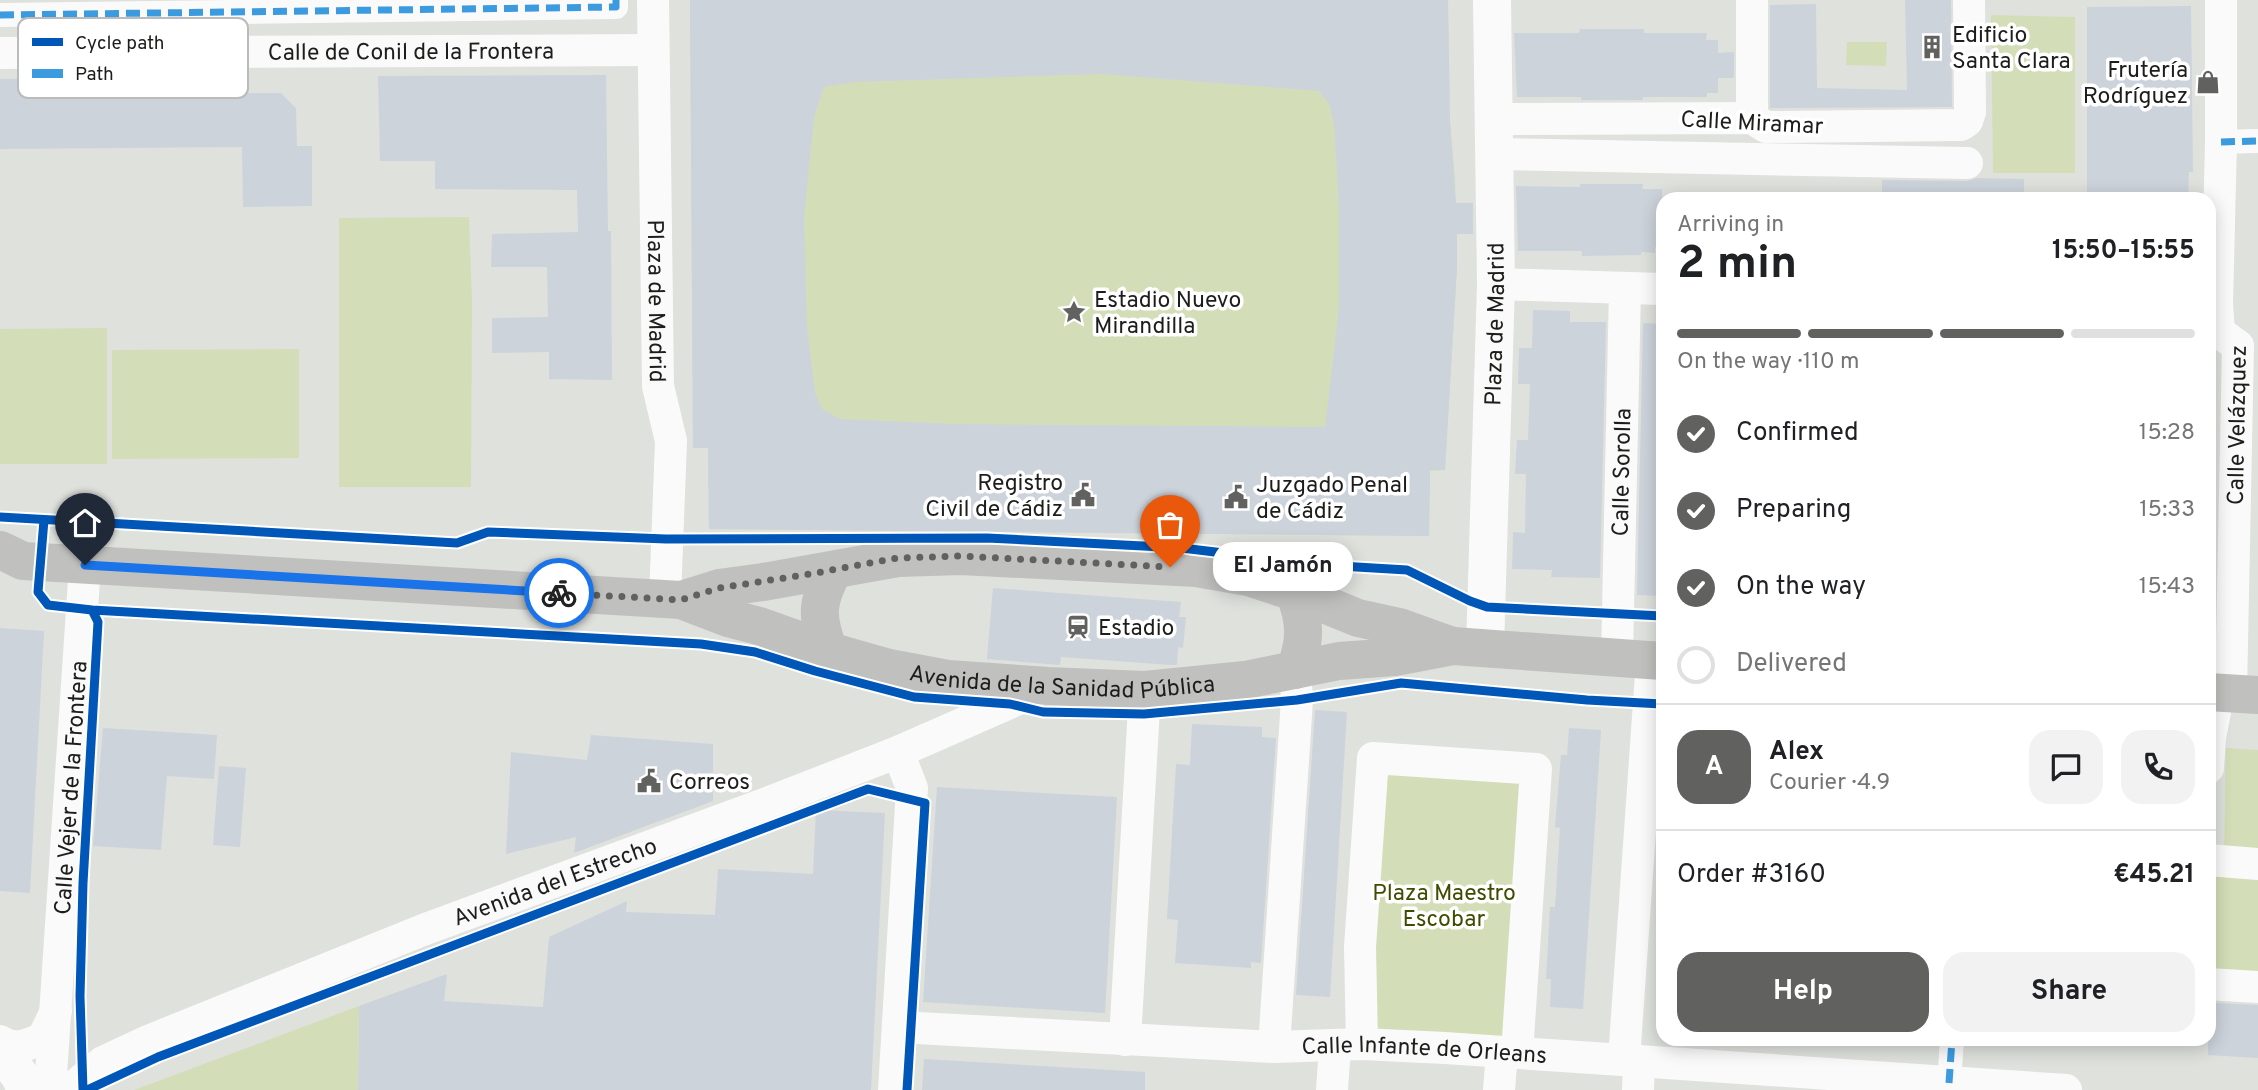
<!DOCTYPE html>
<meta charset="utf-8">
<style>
body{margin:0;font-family:Overpass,sans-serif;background:#f2f2f2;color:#202124;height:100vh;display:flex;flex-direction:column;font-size:26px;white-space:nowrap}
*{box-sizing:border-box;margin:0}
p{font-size:23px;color:#757577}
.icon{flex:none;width:38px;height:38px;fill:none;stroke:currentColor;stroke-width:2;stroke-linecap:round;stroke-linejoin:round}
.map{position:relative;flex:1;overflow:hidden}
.drawer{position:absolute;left:1656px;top:192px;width:560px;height:854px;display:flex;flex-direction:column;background:#fff;border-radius:21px;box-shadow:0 4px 18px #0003}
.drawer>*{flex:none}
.pin{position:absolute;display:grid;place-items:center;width:60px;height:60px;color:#fff;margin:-72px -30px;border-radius:50% 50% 50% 0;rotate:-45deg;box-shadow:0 0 7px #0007}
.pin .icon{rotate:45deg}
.courier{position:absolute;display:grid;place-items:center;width:70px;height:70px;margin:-35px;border:5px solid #1a73e8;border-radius:50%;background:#fff;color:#222;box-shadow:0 2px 9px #0007}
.bubble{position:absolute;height:49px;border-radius:21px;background:#fff;box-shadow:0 4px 18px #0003;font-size:23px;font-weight:700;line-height:49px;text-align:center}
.head em{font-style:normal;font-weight:700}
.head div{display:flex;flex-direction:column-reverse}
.head{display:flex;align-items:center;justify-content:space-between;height:119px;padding:0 21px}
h1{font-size:46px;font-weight:700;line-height:52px}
.bar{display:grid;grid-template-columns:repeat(4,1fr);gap:10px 7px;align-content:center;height:84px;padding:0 21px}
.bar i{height:9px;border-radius:5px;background:#e0e0e0}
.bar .current{background:#61625f}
.bar p{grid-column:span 4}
.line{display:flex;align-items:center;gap:18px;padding:0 21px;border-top:2px solid #e0e0e0}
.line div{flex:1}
.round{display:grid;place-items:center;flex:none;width:74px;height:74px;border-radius:21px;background:#f2f2f2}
ol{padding:0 21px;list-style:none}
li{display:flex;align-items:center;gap:21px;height:77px}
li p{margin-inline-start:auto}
li .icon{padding:7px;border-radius:50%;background:#61625f;color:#fff;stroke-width:4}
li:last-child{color:#757577}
li i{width:38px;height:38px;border:4px solid #e0e0e0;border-radius:50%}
.primary-button{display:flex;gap:14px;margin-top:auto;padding:14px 21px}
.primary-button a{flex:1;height:80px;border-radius:21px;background:#61625f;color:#fff;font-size:28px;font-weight:700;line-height:80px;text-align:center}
.primary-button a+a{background:#f2f2f2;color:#202124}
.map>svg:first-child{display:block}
.green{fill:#d3deb8}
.building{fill:#cdd3db;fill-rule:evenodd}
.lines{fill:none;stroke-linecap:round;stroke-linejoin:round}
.pedestrian{stroke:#fafafa;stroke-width:24}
.minor{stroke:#fafafa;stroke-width:32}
.tertiary{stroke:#fafafa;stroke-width:38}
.secondary{stroke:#c0c1be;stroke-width:38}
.quiet{stroke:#3c9bdf;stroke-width:7;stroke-dasharray:14 7;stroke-linecap:butt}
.cycleway-casing{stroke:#fff;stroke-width:13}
.cycleway{stroke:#0057b8;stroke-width:9}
.done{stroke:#61625f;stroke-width:7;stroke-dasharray:0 12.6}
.route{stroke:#1a73e8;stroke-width:9}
.labels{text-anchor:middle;stroke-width:7;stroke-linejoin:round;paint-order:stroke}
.poi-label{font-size:23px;fill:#1d1d1b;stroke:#fff;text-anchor:start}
.street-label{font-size:23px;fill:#1d1d1b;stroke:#fff}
.park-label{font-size:23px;fill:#3f4c00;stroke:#fff}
.key{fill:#fff;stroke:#bbb;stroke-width:2}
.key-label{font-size:19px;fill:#1d1d1b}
</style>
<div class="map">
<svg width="2258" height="1090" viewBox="0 0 2258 1090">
<rect width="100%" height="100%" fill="#dfe1dd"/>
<path class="green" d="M690,0H1448L1450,121L1455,179L1457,267L1445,470L1430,471L1429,536L709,529L708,448H693Z
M1991,15L2075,17V173H1993Z
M1847,42H1887L1886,66L1846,65Z
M469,217L472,302L471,487H339V218Z
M107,328V464H0V329Z
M299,349V458L112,459V350Z
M2226,748L2258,750V856L2224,855Z
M1378,765L1527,774L1509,1046L1360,1036Z
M2208,875L2258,879V977L2209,974Z
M359,1006L358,1090H134Z"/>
<path class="building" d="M690,0H1448L1450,121L1456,203H1473V234H1457V267L1445,470H1430L1429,536L709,529L708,448H693ZM1100,74L1319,91L1329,104L1334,124L1339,209V307L1325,427L957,424L840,419L822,409L815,392L807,327L804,218L814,117L824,87L854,82Z
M1905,0H1951L1952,107L1770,108V5L1816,4L1817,88L1907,90Z
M2191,6L2193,172H2189L2188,200H2087V7Z
M1580,29H1644V33H1707L1706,40H1718V53L1734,52V78H1718V93H1707V97H1643V100H1581V97H1517L1514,33H1579Z
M606,75L608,231H611L612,380L549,379V352L492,353V318L548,317L547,267H491L492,234L578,232L577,190L435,189V161H380L378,76Z
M242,77V93H281L296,108L297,146H312V206L243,207L242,147L0,149V79Z
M1977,178L2024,179V200H1882V180L1967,181Z
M1580,184H1643L1642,189H1662V247H1655V253L1641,252V255L1582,256V251H1518L1516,186L1580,187Z
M1533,310L1570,311V322H1606L1600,578L1551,577L1552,570L1512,569L1513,532L1525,533L1526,474H1515L1517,440H1528L1530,384H1518L1519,348H1532Z
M1643,323L1662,324V596L1637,595Z
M993,588L1181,602L1179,617H1186L1183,648L1178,647L1177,665H1171L1061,657L1060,665L987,659Z
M0,628L44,631L30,893L0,891Z
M1315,710L1347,712L1330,997L1296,995Z
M1192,724L1262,727V737L1276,738L1261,963L1251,962V968L1175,963L1178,920L1167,919L1176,764L1190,765Z
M103,728L217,735L214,779L167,776L161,850L93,846Z
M1569,728L1601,730L1583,1009L1550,1007L1551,979H1546L1550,907H1555L1560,828L1555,827L1561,755H1567Z
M591,735L713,744V801L574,853L576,837L506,854L511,752L587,760Z
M219,766L246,768L240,847L213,845Z
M937,787L1117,797L1105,1013L923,1002Z
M816,810L885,813L871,1090H358L359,1006L447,974L444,1001L543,1007L549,937L627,901L626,912L715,915L718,869L813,874Z
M2215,1003L2258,1005V1058L2208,1055V1009H2215Z
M924,1059L1145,1072V1090H922Z"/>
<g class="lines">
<path class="pedestrian" d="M0,15L616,7V0
M2221,142L2258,141
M1949,1083L1952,1040"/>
<g class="minor">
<path id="s1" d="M653,0L658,386L671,441L665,599"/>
<path d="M2221,0V142L2217,304L2219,332L2238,346"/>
<path id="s2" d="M0,53L653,50"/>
<path d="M1752,118V0"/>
<path d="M1494,119L1752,118L1766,127L1961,125L1967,121L1970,112L1969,0"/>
<path d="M1494,154L1967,163"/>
<path d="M1496,284L1662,289"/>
<path id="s3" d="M1617,658L1625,288"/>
<path id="s4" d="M2231,693L2238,346"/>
<path d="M2208,768L2210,737L2219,692"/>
<path d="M2208,860L2258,864"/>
<path d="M2208,984L2258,987"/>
<path id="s5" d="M898,1027L1274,1047L1362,1044L1445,1048L2066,1090"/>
<path d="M1125,1040L1145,690"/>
<path d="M0,1041C15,1051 28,1045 43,1038L56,1011"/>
<path d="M1362,1044L1360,947L1373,758L1536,769L1517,1053"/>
<path d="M1274,1047L1297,700L1295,670"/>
<path d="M1624,1059L1652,660"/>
<path id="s6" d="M50,1090L85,565"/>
<path id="s7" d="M70,1090L103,1062L148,1041L423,930L767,803L898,752L1048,686"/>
<path d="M894,1090L912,788L898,752"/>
<path d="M1332,1090L1335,1046"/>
<path d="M1499,1090L1502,1052"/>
<path d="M1638,1090L1639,1061"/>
</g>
<g class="tertiary">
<path id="s8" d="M1485,648L1496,284L1492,0"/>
<path d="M0,1050L20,1076L26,1090"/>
</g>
<g class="secondary">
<path id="s9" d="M0,550L23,561L681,600L728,618L759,626L829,651L889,668L948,679L1048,686L1145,690L1245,680L1339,661L1395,657L1453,646L1662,661"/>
<path d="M1294,592C1306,622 1306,640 1295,670"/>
<path d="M681,600L719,588L763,582L898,558L961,556L1196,568L1248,577L1294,592L1358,618L1399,627L1452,646"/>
<path d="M829,651C816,617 816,602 834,570"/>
<path d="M2208,692L2258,695"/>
</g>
<path class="quiet" d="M0,15L616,7V0
M2221,142L2258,141
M1949,1083L1952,1040"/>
<g class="cycleway-casing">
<path id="cycleway" d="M0,517L457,543L488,532L666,539L987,538L1182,548L1323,565L1407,570L1470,601L1487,607L1662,616
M44,520L38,592L48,605L92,610L98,622L83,883L80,996L83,1090
M92,610L701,644L755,652L815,671L914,697L1010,704L1043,712L1144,714L1297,700L1401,683L1587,700L1662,704
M87,1090L158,1057L868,789L925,803L907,1090"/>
</g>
<use href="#cycleway" class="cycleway"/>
</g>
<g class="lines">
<path class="done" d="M559,593L681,600L719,588L810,574L898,558L961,556L1170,567"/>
<path class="route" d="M85,565L559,593"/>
</g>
<defs>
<g id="building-bare" transform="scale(1.89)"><path d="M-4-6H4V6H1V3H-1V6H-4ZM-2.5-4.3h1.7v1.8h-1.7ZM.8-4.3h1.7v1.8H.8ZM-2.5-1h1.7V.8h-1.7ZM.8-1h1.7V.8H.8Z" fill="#61625f" stroke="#fff" stroke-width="2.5" paint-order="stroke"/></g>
<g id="shop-bare" transform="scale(1.89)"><path d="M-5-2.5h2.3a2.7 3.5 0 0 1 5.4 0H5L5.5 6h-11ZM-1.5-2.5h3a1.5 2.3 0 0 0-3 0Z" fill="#61625f" stroke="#fff" stroke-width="2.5" paint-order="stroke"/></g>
<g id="sight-bare" transform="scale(1.89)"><path d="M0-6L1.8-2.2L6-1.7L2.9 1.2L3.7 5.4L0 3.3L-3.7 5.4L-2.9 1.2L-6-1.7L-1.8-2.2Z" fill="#61625f" stroke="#fff" stroke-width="2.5" paint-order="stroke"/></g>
<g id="civic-bare" transform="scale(1.89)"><path d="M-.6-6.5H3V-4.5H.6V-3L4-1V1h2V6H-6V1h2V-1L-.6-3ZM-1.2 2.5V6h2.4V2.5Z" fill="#61625f" stroke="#fff" stroke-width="2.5" paint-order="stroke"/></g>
<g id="station-bare" transform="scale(1.89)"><path d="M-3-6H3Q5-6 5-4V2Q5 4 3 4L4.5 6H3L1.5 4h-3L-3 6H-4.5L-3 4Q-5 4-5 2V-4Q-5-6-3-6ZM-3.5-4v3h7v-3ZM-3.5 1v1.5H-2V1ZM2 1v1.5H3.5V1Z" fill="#61625f" stroke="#fff" stroke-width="2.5" paint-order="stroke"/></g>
</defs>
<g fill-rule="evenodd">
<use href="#building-bare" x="1932" y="47"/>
<use href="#shop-bare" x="2208" y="82"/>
<use href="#sight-bare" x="1074" y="312"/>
<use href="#civic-bare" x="1083" y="495"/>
<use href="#civic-bare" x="1236" y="497"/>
<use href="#station-bare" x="1078" y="627"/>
<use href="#civic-bare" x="649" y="781"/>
</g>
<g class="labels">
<g class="poi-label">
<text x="1952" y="42">Edificio<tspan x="1952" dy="26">Santa Clara</tspan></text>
<text x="2188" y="77" text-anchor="end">Frutería<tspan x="2188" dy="26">Rodríguez</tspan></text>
<text x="1094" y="307">Estadio Nuevo<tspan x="1094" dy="26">Mirandilla</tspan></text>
<text x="1063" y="490" text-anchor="end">Registro<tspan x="1063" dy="26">Civil de Cádiz</tspan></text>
<text x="1256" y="492">Juzgado Penal<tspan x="1256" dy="26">de Cádiz</tspan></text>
<text x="1098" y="635">Estadio</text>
<text x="669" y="789">Correos</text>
</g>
<g class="street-label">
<text dy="8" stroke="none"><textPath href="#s2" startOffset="411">Calle de Conil de la Frontera</textPath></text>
<text transform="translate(1752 122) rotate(3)" y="8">Calle Miramar</text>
<text dy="8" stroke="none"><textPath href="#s1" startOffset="301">Plaza de Madrid</textPath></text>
<text dy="8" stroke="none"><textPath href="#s8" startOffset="324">Plaza de Madrid</textPath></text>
<text dy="8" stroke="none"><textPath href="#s4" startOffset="268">Calle Velázquez</textPath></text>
<text dy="8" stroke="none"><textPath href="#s3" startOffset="186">Calle Sorolla</textPath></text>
<text dy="8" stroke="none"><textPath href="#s9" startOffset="1078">Avenida de la Sanidad Pública</textPath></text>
<text dy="8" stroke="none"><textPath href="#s6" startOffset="303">Calle Vejer de la Frontera</textPath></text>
<text dy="8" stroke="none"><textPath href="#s7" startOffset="530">Avenida del Estrecho</textPath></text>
<text dy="8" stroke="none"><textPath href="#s5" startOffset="527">Calle Infante de Orleans</textPath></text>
</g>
<g class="park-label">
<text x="1444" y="900">Plaza Maestro<tspan x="1444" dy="26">Escobar</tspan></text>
</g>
</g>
<rect x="18" y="18" width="230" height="80" rx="10" class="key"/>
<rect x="32" y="38" width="31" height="8" fill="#0057b8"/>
<rect x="32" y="69" width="31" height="9" fill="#3c9bdf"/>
<g class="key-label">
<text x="75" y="49">Cycle path</text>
<text x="75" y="80">Path</text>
</g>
</svg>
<div class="pin" style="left:1170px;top:567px;background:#ea580c"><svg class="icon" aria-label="bag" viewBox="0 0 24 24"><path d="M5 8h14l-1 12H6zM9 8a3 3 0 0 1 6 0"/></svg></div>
<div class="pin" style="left:85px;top:565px;background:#1f2937"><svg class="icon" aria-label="home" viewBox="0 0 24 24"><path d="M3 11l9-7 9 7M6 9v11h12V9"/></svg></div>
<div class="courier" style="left:559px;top:593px"><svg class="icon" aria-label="bike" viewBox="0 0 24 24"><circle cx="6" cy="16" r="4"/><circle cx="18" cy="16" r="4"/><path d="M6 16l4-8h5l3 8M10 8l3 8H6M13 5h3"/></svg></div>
<div class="bubble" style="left:1213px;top:542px;width:140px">El Jamón</div>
<section class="drawer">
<div class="head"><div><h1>2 min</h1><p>Arriving in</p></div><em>15:50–15:55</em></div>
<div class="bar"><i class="current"></i><i class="current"></i><i class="current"></i><i></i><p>On the way · 110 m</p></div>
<ol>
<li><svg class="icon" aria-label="check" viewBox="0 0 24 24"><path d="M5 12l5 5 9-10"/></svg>Confirmed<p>15:28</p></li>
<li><svg class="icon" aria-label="check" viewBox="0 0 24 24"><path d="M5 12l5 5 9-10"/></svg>Preparing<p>15:33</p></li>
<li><svg class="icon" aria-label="check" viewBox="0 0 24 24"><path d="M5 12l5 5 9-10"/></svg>On the way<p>15:43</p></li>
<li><i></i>Delivered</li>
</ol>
<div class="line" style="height:126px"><b class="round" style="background:#61625f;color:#fff">A</b><div><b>Alex</b><p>Courier · 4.9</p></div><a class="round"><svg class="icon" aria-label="chat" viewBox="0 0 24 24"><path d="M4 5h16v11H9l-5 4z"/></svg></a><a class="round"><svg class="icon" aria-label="phone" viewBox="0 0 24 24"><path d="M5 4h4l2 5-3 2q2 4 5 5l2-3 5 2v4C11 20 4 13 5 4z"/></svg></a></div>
<div class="line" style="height:91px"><div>Order #3160</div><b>€45.21</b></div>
<div class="primary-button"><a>Help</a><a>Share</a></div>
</section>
</div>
